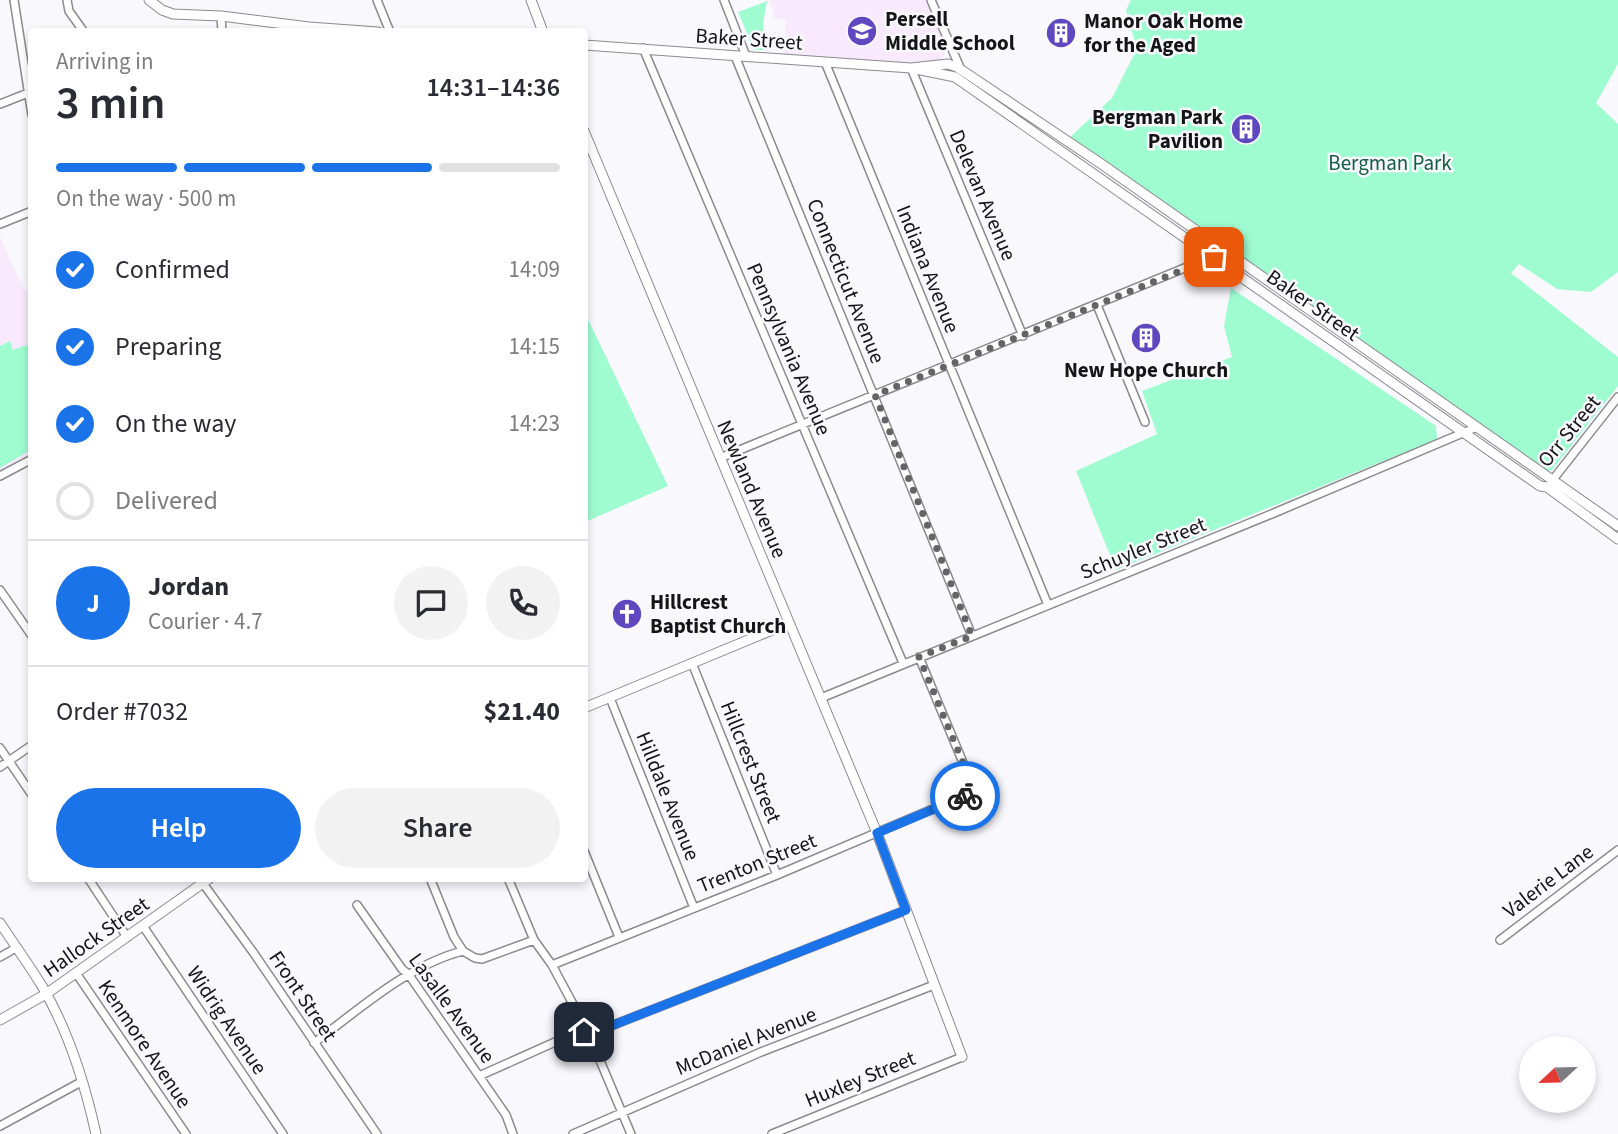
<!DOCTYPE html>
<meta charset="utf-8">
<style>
body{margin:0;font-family:"Source Sans 3",sans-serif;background:#f2f2f3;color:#2b2b33;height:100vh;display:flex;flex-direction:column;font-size:26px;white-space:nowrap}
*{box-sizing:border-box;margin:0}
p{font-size:23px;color:#7c7c81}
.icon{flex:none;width:38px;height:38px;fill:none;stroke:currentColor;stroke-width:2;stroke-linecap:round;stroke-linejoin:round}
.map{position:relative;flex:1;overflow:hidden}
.side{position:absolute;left:28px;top:28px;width:560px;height:854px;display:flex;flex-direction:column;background:#fff;border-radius:7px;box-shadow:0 4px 10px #0003}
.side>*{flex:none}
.needle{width:46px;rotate:248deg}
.controls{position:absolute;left:1519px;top:1036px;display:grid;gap:14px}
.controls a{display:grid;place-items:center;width:77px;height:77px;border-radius:50%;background:#fff;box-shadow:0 4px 10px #0003;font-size:35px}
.pin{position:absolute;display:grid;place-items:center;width:60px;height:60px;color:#fff;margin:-30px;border-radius:14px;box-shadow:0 4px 10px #0006}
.courier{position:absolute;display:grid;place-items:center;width:70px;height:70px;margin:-35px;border:5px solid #1a73e8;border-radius:50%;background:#fff;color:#222;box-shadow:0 2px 9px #0007}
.summary em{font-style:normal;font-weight:600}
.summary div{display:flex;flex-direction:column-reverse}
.summary{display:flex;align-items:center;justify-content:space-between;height:119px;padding:0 28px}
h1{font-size:46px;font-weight:600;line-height:52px}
.bar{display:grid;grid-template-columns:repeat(4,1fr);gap:10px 7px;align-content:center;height:84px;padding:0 28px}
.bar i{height:9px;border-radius:5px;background:#e1e1e2}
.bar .active{background:#1a73e8}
.bar p{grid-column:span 4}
.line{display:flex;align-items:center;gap:18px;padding:0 28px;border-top:2px solid #e1e1e2}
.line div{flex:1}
.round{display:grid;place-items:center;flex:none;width:74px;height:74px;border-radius:37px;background:#f2f2f3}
ol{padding:0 28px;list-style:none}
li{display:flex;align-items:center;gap:21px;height:77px}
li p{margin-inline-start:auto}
li .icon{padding:7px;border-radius:50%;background:#1a73e8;color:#fff;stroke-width:4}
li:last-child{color:#7c7c81}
li i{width:38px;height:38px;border:4px solid #e1e1e2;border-radius:50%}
.action{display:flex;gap:14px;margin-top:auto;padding:14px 28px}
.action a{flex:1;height:80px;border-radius:42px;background:#1a73e8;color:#fff;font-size:28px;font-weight:600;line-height:80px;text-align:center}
.action a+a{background:#f2f2f3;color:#2b2b33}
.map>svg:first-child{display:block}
.education{fill:#f8e9fc}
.green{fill:#9ffcd1}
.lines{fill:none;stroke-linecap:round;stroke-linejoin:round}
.minor-casing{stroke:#8b8b8f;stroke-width:10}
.tertiary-casing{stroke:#8b8b8f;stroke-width:11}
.minor{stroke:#fff;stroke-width:7}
.tertiary{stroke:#fff;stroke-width:9}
.done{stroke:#646467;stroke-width:7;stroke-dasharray:0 12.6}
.route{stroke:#1a73e8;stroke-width:9}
.labels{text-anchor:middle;stroke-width:5;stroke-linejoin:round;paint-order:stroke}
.poi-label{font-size:21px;font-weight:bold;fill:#151516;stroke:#f8f8fd;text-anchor:start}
.street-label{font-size:21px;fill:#151516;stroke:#f8f8fd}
.park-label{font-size:21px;fill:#135d42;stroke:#f8f8fd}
</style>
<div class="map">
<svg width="1618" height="1134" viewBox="0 0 1618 1134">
<rect width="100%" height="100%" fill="#f8f8fd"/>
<path class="education" d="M769,0H926L944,43L945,53L941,60L931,65L784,55L786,20L773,18L774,12Z
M0,237L23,288L32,294L31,339L29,340L32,348L31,454L0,472Z"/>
<path class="green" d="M1131,0H1618V64L1596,103L1618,124V272L1591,292L1557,289L1519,264L1511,273L1618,357V386L1552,470L1545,472L1068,139L1112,98L1137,49L1126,10Z
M767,1L763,24L765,50H754L738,12Z
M1231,288L1436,426L1437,439L1116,570L1076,471L1157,434L1142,391L1232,357L1224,326Z
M584,311L668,486L585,522H584Z
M10,341L13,350L27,345L32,362L31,450L0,468V346Z"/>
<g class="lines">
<g class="minor-casing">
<path id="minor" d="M14,0L32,115
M67,0L69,11L84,32
M377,0L390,32
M724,0L746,56
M931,0L961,70
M221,16L222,32
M643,48L903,663
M735,56L972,636
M825,62L1048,605
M911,68L1023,336
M0,104L28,93
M0,224L32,211
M1097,305L1145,422
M720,458L1226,251
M0,476L32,459
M1551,482L1618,397
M0,590L32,636
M692,663L777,875
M610,698L694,908
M821,698L1274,513L1477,427
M0,748L32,795
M0,767L32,745
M584,851L619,937
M88,878L127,937
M199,878L253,952L377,1134
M430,878L454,937L463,951
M508,878L534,940L552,965L588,1032L631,1134
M357,905L402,969L409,975L506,1115L513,1134
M143,926L283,1134
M1500,940L1618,850
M0,957L16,948
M552,965L777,875L968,794L971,787L969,777L919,657
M76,973L186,1134
M314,1043C358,1010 410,964 463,951L475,958L482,959L534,940
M479,1076L573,1034L598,1031L906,910
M0,1126L81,1082
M573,1134L761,1052L934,985
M772,1134L962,1057"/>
</g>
<g class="tertiary-casing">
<path id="tertiary" d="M149,0L162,10L173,14L221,16L309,27L378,32
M531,0L543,32
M584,45L911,68L948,64L957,67L1100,163L1618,526
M916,69L955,77L1540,486L1547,487L1618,539
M584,131L877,833L962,1057
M584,708L789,623
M0,923C14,944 29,965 42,986C68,1030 85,1084 96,1134
M0,1020L46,994L210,878"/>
</g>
<use href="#minor" class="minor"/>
<use href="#tertiary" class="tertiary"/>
</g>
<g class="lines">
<path class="done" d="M965,796L971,788L969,777L919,657L972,636L875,395L1214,257"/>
<path class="route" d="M584,1032L598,1031L906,910L877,833L965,796"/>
</g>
<defs>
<g id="school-disc" transform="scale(1.575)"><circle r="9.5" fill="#5f47c0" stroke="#f8f8fd"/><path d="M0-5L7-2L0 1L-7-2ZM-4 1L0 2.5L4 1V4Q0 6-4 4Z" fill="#fff"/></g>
<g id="building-disc" transform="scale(1.575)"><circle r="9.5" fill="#5f47c0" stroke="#f8f8fd"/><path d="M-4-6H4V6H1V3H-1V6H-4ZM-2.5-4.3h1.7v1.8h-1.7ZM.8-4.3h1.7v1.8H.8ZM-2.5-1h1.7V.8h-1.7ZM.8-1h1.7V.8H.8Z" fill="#fff"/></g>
<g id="church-disc" transform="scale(1.575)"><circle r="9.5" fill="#5f47c0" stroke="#f8f8fd"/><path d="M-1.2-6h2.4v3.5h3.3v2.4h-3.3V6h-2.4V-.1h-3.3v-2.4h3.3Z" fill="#fff"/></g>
</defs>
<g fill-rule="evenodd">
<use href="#school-disc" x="862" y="31"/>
<use href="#building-disc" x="1061" y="33"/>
<use href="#building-disc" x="1246" y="129"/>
<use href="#building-disc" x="1146" y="338"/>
<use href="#church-disc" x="627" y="614"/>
</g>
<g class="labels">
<g class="poi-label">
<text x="885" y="26">Persell<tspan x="885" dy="24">Middle School</tspan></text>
<text x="1084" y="28">Manor Oak Home<tspan x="1084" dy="24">for the Aged</tspan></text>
<text x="1223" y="124" text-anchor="end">Bergman Park<tspan x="1223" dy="24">Pavilion</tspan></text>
<text x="1146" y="377" text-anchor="middle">New Hope Church</text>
<text x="650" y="609">Hillcrest<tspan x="650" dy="24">Baptist Church</tspan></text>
</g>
<g class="street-label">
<text transform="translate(749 39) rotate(4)" y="7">Baker Street</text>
<text transform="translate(983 195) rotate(67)" y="7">Delevan Avenue</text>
<text transform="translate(928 269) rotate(68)" y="7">Indiana Avenue</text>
<text transform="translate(846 281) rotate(68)" y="7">Connecticut Avenue</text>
<text transform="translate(1313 305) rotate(35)" y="7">Baker Street</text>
<text transform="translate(789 349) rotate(67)" y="7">Pennsylvania Avenue</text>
<text transform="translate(1569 431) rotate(-51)" y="7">Orr Street</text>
<text transform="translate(752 489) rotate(67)" y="7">Newland Avenue</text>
<text transform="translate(1143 548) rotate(-22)" y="7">Schuyler Street</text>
<text transform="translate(751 762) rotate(68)" y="7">Hillcrest Street</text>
<text transform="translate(668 796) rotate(68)" y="7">Hilldale Avenue</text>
<text transform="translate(757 863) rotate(-22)" y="7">Trenton Street</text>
<text transform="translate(1548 881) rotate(-37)" y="7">Valerie Lane</text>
<text transform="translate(96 937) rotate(-35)" y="7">Hallock Street</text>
<text transform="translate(303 996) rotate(56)" y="7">Front Street</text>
<text transform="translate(452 1008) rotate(54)" y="7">Lasalle Avenue</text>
<text transform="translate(227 1020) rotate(56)" y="7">Widrig Avenue</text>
<text transform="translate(746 1041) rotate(-22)" y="7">McDaniel Avenue</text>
<text transform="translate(145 1044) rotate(56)" y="7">Kenmore Avenue</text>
<text transform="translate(860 1079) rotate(-22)" y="7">Huxley Street</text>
</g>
<g class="park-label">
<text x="1390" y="170">Bergman Park</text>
</g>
</g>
</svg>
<div class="controls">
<a><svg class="needle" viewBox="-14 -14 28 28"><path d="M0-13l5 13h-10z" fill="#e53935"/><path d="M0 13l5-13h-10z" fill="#7c7c81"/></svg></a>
</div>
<div class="pin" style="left:1214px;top:257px;background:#ea580c"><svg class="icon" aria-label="bag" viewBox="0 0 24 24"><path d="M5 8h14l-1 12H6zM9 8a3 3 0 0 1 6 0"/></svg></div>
<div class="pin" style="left:584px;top:1032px;background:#1f2937"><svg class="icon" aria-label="home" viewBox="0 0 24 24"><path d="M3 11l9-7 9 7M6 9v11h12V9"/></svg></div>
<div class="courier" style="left:965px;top:796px"><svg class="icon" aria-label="bike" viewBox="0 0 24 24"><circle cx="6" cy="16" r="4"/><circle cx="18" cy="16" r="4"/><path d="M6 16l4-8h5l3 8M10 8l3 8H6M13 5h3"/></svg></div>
<section class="side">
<div class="summary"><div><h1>3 min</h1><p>Arriving in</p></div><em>14:31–14:36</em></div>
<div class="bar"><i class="active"></i><i class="active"></i><i class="active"></i><i></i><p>On the way · 500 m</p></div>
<ol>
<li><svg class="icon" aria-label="check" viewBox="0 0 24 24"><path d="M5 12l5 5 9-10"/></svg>Confirmed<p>14:09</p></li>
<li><svg class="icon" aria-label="check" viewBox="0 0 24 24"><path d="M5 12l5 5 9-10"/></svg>Preparing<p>14:15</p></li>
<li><svg class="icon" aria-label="check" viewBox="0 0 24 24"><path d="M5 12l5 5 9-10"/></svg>On the way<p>14:23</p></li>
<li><i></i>Delivered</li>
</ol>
<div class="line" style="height:126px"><b class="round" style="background:#1a73e8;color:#fff">J</b><div><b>Jordan</b><p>Courier · 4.7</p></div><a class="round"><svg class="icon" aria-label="chat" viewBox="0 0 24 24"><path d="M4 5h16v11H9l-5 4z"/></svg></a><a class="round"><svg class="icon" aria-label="phone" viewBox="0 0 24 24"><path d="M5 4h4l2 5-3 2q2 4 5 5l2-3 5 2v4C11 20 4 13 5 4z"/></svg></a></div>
<div class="line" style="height:91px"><div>Order #7032</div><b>$21.40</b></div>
<div class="action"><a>Help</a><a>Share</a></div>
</section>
</div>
